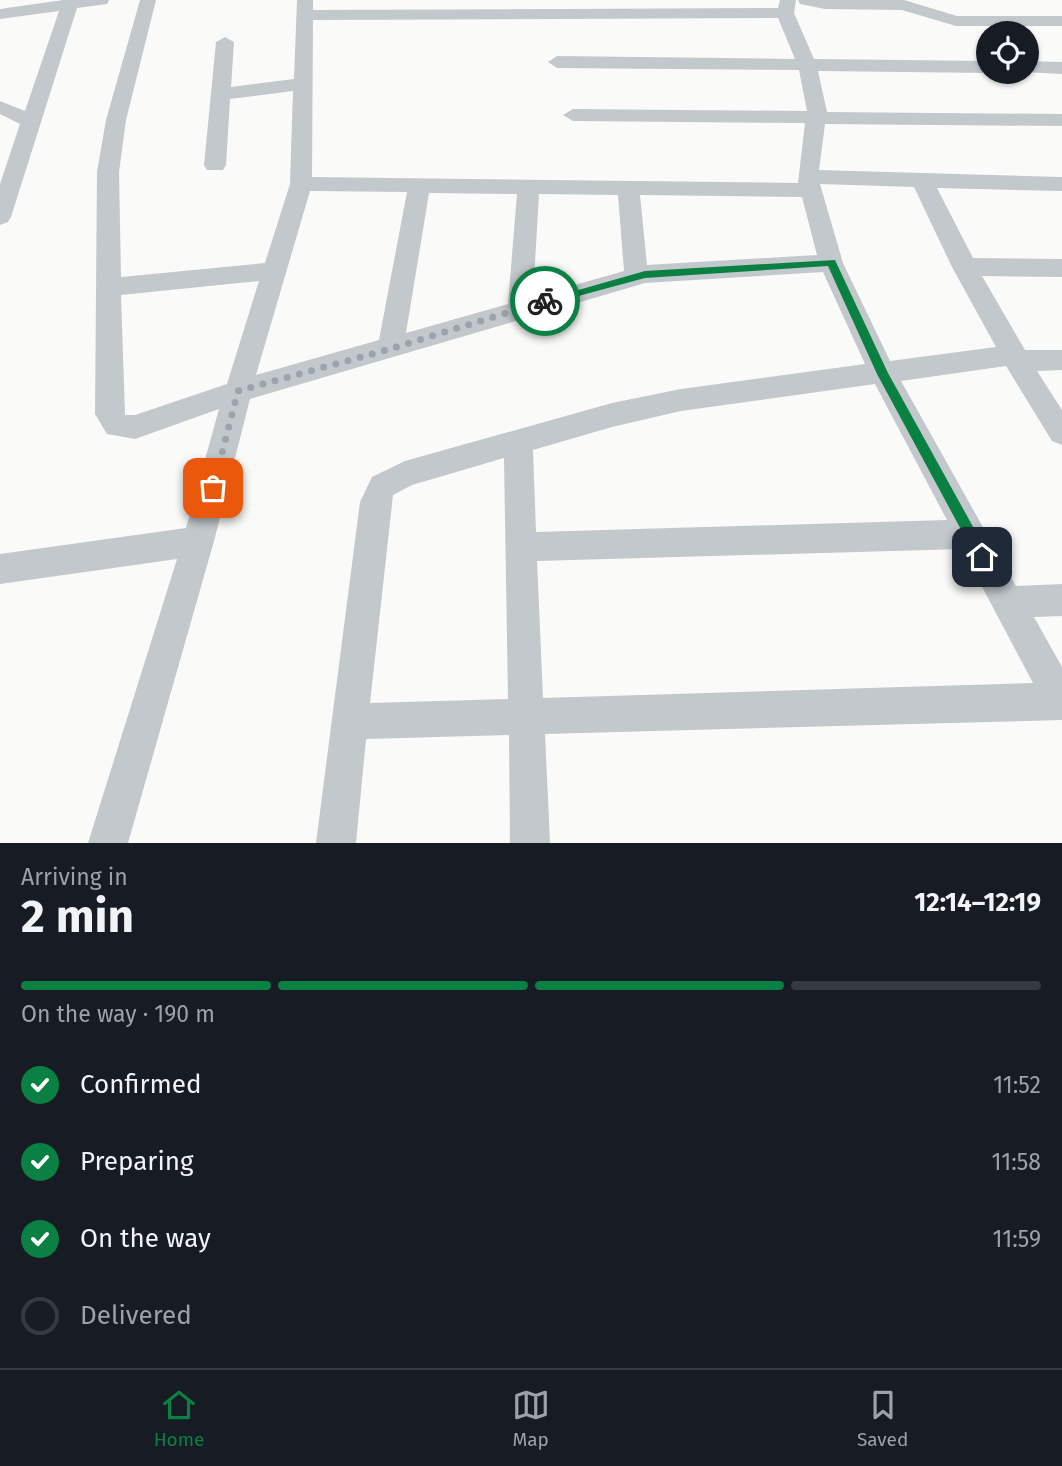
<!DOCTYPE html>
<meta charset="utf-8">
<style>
body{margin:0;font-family:"Fira Sans",sans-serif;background:#242831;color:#f1f3f6;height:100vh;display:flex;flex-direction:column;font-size:26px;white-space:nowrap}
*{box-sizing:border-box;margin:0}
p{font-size:23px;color:#9ea1a6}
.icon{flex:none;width:38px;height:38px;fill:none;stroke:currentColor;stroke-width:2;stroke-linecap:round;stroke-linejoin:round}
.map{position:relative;height:843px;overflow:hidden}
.sheet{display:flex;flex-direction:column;background:#171b24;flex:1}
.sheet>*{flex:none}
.buttons{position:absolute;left:976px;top:21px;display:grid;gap:14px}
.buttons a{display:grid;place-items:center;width:63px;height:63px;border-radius:50%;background:#171b24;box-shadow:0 2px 5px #0004;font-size:35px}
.pin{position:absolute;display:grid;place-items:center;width:60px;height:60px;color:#fff;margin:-30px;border-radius:14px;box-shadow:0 4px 10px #0006}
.courier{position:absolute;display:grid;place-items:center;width:70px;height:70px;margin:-35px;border:5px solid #0b8043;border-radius:50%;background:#fff;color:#222;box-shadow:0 2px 9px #0007}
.headline em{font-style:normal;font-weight:700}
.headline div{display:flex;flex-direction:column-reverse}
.headline{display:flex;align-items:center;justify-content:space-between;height:119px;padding:0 21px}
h1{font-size:46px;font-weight:700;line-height:52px}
.bar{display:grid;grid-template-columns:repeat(4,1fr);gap:10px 7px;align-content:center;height:84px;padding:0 21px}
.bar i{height:9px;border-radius:5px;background:#363941}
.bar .selected{background:#0b8043}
.bar p{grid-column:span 4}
ol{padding:0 21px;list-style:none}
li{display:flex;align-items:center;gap:21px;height:77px}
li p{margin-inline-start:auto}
li .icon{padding:7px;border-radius:50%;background:#0b8043;color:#fff;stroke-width:4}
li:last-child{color:#9ea1a6}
li i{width:38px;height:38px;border:4px solid #363941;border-radius:50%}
.tab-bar{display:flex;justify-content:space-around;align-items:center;height:98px;border-top:2px solid #363941;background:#171b24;font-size:19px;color:#9ea1a6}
.tab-bar a{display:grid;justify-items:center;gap:4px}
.tab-bar .selected{color:#0b8043}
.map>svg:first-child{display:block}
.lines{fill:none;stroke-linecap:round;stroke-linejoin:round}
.street{fill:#c3c8cc;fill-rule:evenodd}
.route{fill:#0b8043}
.done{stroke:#99a4ac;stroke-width:7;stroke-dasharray:0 12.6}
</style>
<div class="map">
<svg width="1062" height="843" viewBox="0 0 1062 843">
<rect width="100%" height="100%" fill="#fafaf8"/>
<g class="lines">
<path class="street" d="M63,0H109L107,4L77,8L11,217L8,222L0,225V184L20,124L0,114V101L25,111L59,11L0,19V9Z
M140,0H156L126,120L119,172L121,277L265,263L290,184L293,91L230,99L226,165L223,170H207L204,165L216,42L225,37L234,42L231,87L294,79L297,0H313V10L778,8L780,0H796L794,13L814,59L989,61V72H992L989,73L818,71L827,112L1062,114V126L825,124L819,170L1062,177V191L937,188L973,258L1062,259V277L982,276L1025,350H1062V370L1037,371L1062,410V445L1052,441L1006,366L901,381L1016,586L1062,584V616L1034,617L1062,667V720L545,734L550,843H510L509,735L366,739L356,843H316L360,502L372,477L405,461L612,403L681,389L865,364L823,272L645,283L250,399L214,541L128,843H88L177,559L0,584V554L186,528L219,409L135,439L107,434L95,414L97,172L106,120ZM778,18L795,59L557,56L548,62L557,68L799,70L807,111L573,109L563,115L573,121L805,123L798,183L312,177L313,20ZM820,184L914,187L952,267L996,347L890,361L843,263ZM310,191L407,192L379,340L256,375ZM429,193L517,194L508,304L406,333ZM539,194L618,195L624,271L533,297ZM640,195L802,197L817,255L647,265ZM259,281L227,384L135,415H125L121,295ZM875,384L947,520L536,532L533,450L612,427L681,411ZM504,458L508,699L370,703L393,495L412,485ZM962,549L1033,683L543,698L537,561Z
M798,0H904L957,16H1062V26H956L902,10L825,9L800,4Z
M1027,61L1062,62V74L1024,72H1027Z"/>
</g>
<path class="route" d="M835,260L888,373L987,552V561H978L877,374L828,266L645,278L545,305L540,301L645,271Z"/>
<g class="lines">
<path class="done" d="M213,488L238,391L390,349L545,301"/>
</g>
</svg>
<div class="buttons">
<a><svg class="icon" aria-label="locate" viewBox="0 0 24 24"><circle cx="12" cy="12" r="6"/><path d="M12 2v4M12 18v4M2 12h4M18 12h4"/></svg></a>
</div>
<div class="pin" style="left:213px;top:488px;background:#ea580c"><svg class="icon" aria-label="bag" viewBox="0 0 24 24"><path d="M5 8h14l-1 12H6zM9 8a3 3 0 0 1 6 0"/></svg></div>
<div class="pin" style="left:982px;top:557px;background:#1f2937"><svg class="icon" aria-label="home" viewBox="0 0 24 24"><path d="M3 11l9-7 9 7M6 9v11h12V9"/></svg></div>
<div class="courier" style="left:545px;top:301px"><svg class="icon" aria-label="bike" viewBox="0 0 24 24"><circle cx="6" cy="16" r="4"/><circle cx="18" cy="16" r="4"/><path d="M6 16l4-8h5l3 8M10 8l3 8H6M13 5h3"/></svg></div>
</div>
<section class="sheet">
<div class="headline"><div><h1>2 min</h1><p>Arriving in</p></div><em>12:14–12:19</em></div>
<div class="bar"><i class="selected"></i><i class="selected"></i><i class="selected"></i><i></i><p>On the way · 190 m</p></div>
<ol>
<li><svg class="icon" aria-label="check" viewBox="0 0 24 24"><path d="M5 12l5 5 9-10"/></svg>Confirmed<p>11:52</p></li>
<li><svg class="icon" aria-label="check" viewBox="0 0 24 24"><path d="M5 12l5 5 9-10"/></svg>Preparing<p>11:58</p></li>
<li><svg class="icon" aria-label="check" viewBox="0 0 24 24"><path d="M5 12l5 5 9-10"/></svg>On the way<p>11:59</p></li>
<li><i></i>Delivered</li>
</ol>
</section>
<nav class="tab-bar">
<a class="selected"><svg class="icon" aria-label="home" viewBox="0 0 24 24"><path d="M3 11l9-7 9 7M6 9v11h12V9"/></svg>Home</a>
<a><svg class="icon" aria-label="map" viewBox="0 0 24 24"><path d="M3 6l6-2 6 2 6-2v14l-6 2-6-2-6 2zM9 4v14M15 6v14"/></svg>Map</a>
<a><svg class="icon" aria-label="saved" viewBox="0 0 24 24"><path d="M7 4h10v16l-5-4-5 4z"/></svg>Saved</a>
</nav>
